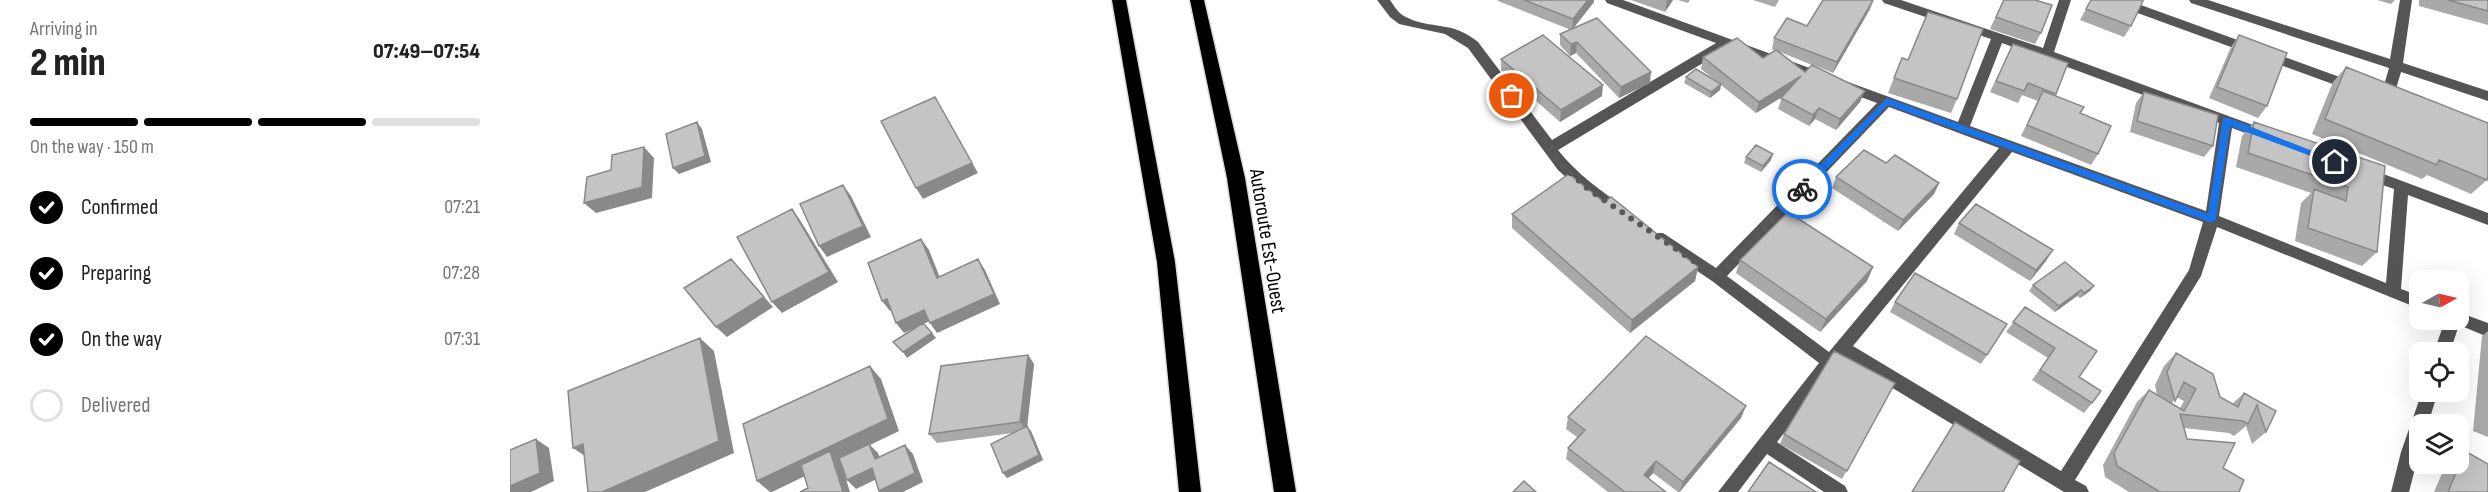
<!DOCTYPE html>
<meta charset="utf-8">
<style>
body{margin:0;font-family:"Sofia Sans Condensed",sans-serif;background:#f2f2f2;color:#222;height:100vh;display:flex;flex-direction:column;font-size:22px;white-space:nowrap}
*{box-sizing:border-box;margin:0}
p{font-size:20px;color:#767676}
.icon{flex:none;width:33px;height:33px;fill:none;stroke:currentColor;stroke-width:2;stroke-linecap:round;stroke-linejoin:round}
.map{position:relative;flex:1;overflow:hidden}
.side{display:flex;flex-direction:column;background:#fff;width:510px}
.side>*{flex:none}
.needle{width:39px;rotate:82deg}
.controls{position:absolute;left:1899px;top:270px;display:grid;gap:12px}
.controls a{display:grid;place-items:center;width:60px;height:60px;border-radius:12px;background:#fff;box-shadow:0 6px 24px #0002;font-size:30px}
.pin{position:absolute;display:grid;place-items:center;width:51px;height:51px;color:#fff;margin:-26px;border:3px solid #fff;border-radius:50%;box-shadow:0 2px 6px #0007}
.courier{position:absolute;display:grid;place-items:center;width:60px;height:60px;margin:-30px;border:4px solid #1a73e8;border-radius:50%;background:#fff;color:#222;box-shadow:0 2px 8px #0007}
.headline em{font-style:normal;font-weight:800}
.headline div{display:flex;flex-direction:column-reverse}
.headline{display:flex;align-items:center;justify-content:space-between;height:102px;padding:0 30px}
h1{font-size:39px;font-weight:800;line-height:45px}
.bar{display:grid;grid-template-columns:repeat(4,1fr);gap:9px 6px;align-content:center;height:72px;padding:0 30px}
.bar i{height:8px;border-radius:4px;background:#e0e0e0}
.bar .active{background:#000}
.bar p{grid-column:span 4}
ol{padding:0 30px;list-style:none}
li{display:flex;align-items:center;gap:18px;height:66px}
li p{margin-inline-start:auto}
li .icon{padding:6px;border-radius:50%;background:#000;color:#fff;stroke-width:4}
li:last-child{color:#767676}
li i{width:33px;height:33px;border:3px solid #e0e0e0;border-radius:50%}
main{display:flex;flex:1;min-height:0}
.map>svg:first-child{display:block}
.lines{fill:none;stroke-linecap:round;stroke-linejoin:round}
.highway-casing{stroke:#dbdbdb;stroke-width:3}
.minor{fill:#555;fill-rule:evenodd}
.highway{fill:#000;fill-rule:evenodd}
.wall{fill:#a9a9a9;fill-rule:evenodd}
.shaded-wall{fill:#898989}
.building{fill:#c4c4c4;stroke:#898989;stroke-width:1.5}
.route{fill:#1a73e8}
.done{stroke:#595959;stroke-width:6;stroke-dasharray:0 10.8}
.labels{text-anchor:middle;stroke-width:4.5;stroke-linejoin:round;paint-order:stroke}
.street-label{font-size:21px;fill:#000;stroke:#fff}
</style>
<main>
<section class="side">
<div class="headline"><div><h1>2 min</h1><p>Arriving in</p></div><em>07:49–07:54</em></div>
<div class="bar"><i class="active"></i><i class="active"></i><i class="active"></i><i></i><p>On the way · 150 m</p></div>
<ol>
<li><svg class="icon" aria-label="check" viewBox="0 0 24 24"><path d="M5 12l5 5 9-10"/></svg>Confirmed<p>07:21</p></li>
<li><svg class="icon" aria-label="check" viewBox="0 0 24 24"><path d="M5 12l5 5 9-10"/></svg>Preparing<p>07:28</p></li>
<li><svg class="icon" aria-label="check" viewBox="0 0 24 24"><path d="M5 12l5 5 9-10"/></svg>On the way<p>07:31</p></li>
<li><i></i>Delivered</li>
</ol>
</section>
<div class="map">
<svg width="1978" height="492" viewBox="0 0 1978 492">
<rect width="100%" height="100%" fill="#fff"/>
<g class="lines">
<g class="highway-casing">
<path id="highway" d="M602,0H616L665,262L691,492H669L647,262Z
M680,0H694L735,178L786,492H764L717,178Z"/>
</g>
<path class="minor" d="M867,0H880C884,6 889,14 896,17C921,30 942,20 968,42L1042,140L1206,43L1097,3L1095,0H1113L1448,122L1481,39L1374,3L1372,0H1391L1533,48L1549,0H1561L1544,52L1762,132L1764,136L1762,140L1757,141L1722,128L1709,216L1876,283L1884,189L1850,177L1848,173L1850,169H1860L1978,213V225L1898,195L1891,289L1910,296V309L1707,227L1691,276L1565,480L1576,486L1579,492H1554L1333,358L1267,442L1335,486L1338,492H1314L1257,454L1228,492H1208L1309,363L1202,281L1143,241L1141,237L1143,233H1153L1206,268L1367,103L1218,48L1048,150C1067,174 1091,191 1116,208L1118,212L1116,216L1111,218L1073,193L1048,170L958,48L935,34L889,24L880,17ZM1492,43L1709,123L1696,211L1460,126ZM1379,107L1489,148L1319,352L1217,276ZM1502,152L1693,222L1679,270L1551,471L1343,346Z
M1598,0H1617L1849,84L1851,87L1844,92L1839,90L1600,3Z
M1679,0H1698L1880,59L1890,0H1902L1893,63L1978,91V101L1891,72L1882,102H1872L1870,99L1879,68L1681,3Z
M1948,312L1978,323V337L1949,325L1940,352H1924L1935,320H1948Z
M1912,392H1928L1918,424H1910V449L1899,492H1881L1891,452Z"/>
<use href="#highway" class="highway"/>
</g>
<path class="wall" d="M988,0H1084V2L1063,28L1140,83L1109,98L1066,53L1060,56L1050,45V34L1061,30L988,1Z
M1121,0H1163L1155,12Z
M1168,0H1180L1178,3Z
M1243,0H1269L1265,7Z
M1493,0L1531,33L1525,44L1480,29Z
M1581,0L1621,26L1614,37L1570,20Z
M1867,0H1885L1881,4Z
M1909,0H1978V25L1909,6Z
M1360,9L1323,73L1304,65L1350,102L1326,130L1305,119L1299,126L1268,109L1272,97L1246,113L1211,85L1210,90L1200,98L1174,83L1176,77L1205,80L1191,69L1193,57L1253,58L1265,51L1262,49L1264,38L1297,26ZM1270,52L1302,65L1295,72Z
M1729,35L1757,106L1748,118L1699,98L1721,47Z
M1503,44L1546,94L1545,96L1570,113L1588,154L1581,165L1511,136L1528,101L1512,95L1508,103L1480,92Z
M1392,58L1447,99L1441,113L1378,93Z
M991,59L1092,96L1050,122L991,70Z
M1836,67L1977,180L1961,194L1917,175L1912,179L1802,134L1823,82Z
M1634,92L1703,146L1694,157L1620,132L1626,103Z
M1744,122L1875,166L1867,252L1852,266L1785,241L1791,203L1801,193L1726,167L1732,136Z
M1236,157L1261,160L1251,172L1234,163Z
M1376,163L1429,183L1424,194L1388,231L1322,188L1326,177Z
M1094,202L1188,267L1185,281L1120,333L1002,228V214Z
M1449,223L1536,261L1520,281L1444,234Z
M1230,260L1363,267L1357,281L1310,332L1226,273Z
M1523,285L1584,286L1580,291L1570,298L1567,296L1545,312L1519,291Z
M1385,302L1477,355L1471,364L1380,312Z
M1515,307L1569,377L1582,403L1574,413L1522,380L1538,358L1496,332Z
M1978,331V437L1963,431L1972,336Z
M1666,353L1710,397L1722,404L1734,393L1766,411L1756,432L1742,444L1736,426L1724,436L1719,433L1674,428L1677,439L1713,468L1729,492H1619L1595,477L1593,465L1627,402L1639,390L1647,395L1645,385L1654,366ZM1666,397L1674,401L1670,408L1662,403Z
M518,355L524,364L517,427L521,431L533,460L497,478L503,433L427,443L419,434Z
M1385,383L1332,479L1270,444L1274,434Z
M1058,417L1231,418L1170,492H1168L1143,473L1138,479L1156,492H1098L1056,459L1058,448L1067,437L1056,429Z
M1445,422L1493,492H1402Z
M1955,451L1978,492H1924L1936,464H1948V455Z"/>
<path class="shaded-wall" d="M1078,0H1084V2L1062,30L1063,19Z
M1157,0H1163L1155,12Z
M1364,0L1360,9L1323,73L1327,62Z
M1067,42L1066,53L1060,56L1061,44Z
M1141,72L1140,83L1109,98L1111,87Z
M1291,76L1288,87L1246,113L1249,102Z
M1211,84L1210,90L1200,98L1201,92Z
M1093,85L1092,96L1050,122L1051,110Z
M1355,91L1350,102L1326,130L1330,119Z
M425,97L468,173L413,199L406,188Z
M1309,108L1305,119L1299,126L1303,115Z
M187,122L192,129L201,162L169,174L163,168Z
M134,147L144,158L142,198L86,213L74,203Z
M1263,154L1261,160L1251,172L1253,166Z
M1429,183L1424,194L1388,231L1393,220Z
M333,185L341,196L361,237L317,257L309,246Z
M282,209L290,220L328,282L272,313L262,302Z
M411,239L419,250L434,288L427,278Z
M1543,250L1536,261L1520,281L1526,270Z
M221,259L263,307L217,337L206,327Z
M468,259L475,270L490,304L427,333L420,323Z
M1188,267L1185,281L1120,333L1122,320Z
M1363,267L1357,281L1310,332L1316,319Z
M1584,286L1580,291L1570,298L1574,293Z
M1571,290L1567,296L1545,312L1549,306Z
M377,299L385,309L380,311L372,301Z
M414,310L422,320L394,333L386,323Z
M422,333L426,338L397,358L393,352Z
M190,338L204,351L224,453L135,492H92Z
M518,355L524,364L517,427L521,431L533,460L497,478L493,473L517,431L510,422Z
M360,366L371,379L389,431L360,445L368,453L374,468L330,460L340,492H333L324,462L262,492H260L247,481Z
M1236,406L1231,418L1169,492L1173,482Z
M26,439L39,448L44,481L21,492H0V483Z
M73,444L81,460L63,448Z
M395,445L403,454L413,482L393,492H370L369,491Z
M1146,461L1143,473L1131,487L1134,475Z
M362,468L371,477L346,489L337,480Z"/>
<path class="building" d="M1014,0H1078L1063,19Z
M1313,0H1363L1327,62L1264,38L1277,18L1297,26Z
M1494,0H1525L1542,5L1531,33L1486,17Z
M1581,0H1630L1633,1L1621,26L1576,9Z
M1938,0H1978V11Z
M1418,12L1473,29L1447,99L1384,78L1392,58L1398,60Z
M1087,18L1141,72L1111,87L1067,42L1061,44L1050,34Z
M1033,35L1093,85L1051,110L991,59Z
M1729,35L1777,53L1757,106L1707,87Z
M1227,38L1253,58L1266,50L1295,72L1302,65L1355,91L1330,119L1309,108L1303,115L1271,98L1291,76L1249,102L1193,57Z
M1503,44L1558,63L1546,94L1518,83L1514,91L1486,81Z
M1836,67L1978,123V176L1977,180L1929,160L1927,165L1815,119Z
M1186,69L1211,84L1201,92L1176,77Z
M1533,91L1574,107L1570,113L1601,126L1588,154L1517,125Z
M1634,92L1708,115L1703,146L1627,121Z
M425,97L462,163L406,188L371,121Z
M187,122L195,156L163,168L156,134Z
M1744,122L1875,166L1867,252L1798,228L1804,189L1836,201L1838,187L1738,153Z
M1246,145L1263,154L1253,166L1236,157Z
M134,147L132,187L74,203L77,177L101,170L102,155Z
M1354,150L1376,163L1385,155L1429,183L1393,220L1326,177Z
M1059,174L1094,202L1101,197L1188,267L1122,320L1002,214Z
M333,185L353,226L309,246L290,204Z
M1466,204L1543,250L1526,270L1449,223Z
M282,209L319,272L262,302L227,237Z
M1278,212L1363,267L1316,319L1230,260Z
M411,239L427,278L468,259L484,294L420,323L414,310L386,323L377,299L372,301L358,263Z
M221,259L254,297L206,327L174,288Z
M1555,262L1584,286L1574,293L1571,290L1549,306L1523,285Z
M1405,273L1497,324L1477,355L1385,302Z
M1515,307L1587,351L1569,377L1591,391L1582,403L1530,370L1545,348L1503,322Z
M413,323L422,333L393,352L383,342Z
M1136,336L1236,406L1173,482L1146,461L1134,475L1156,492H1115L1058,448L1075,430L1058,417Z
M190,338L209,441L92,492H78L73,444L63,448L58,391Z
M1324,351L1385,383L1337,471L1274,434Z
M1666,353L1703,374L1710,397L1728,407L1734,393L1766,411L1756,432L1747,405L1738,424L1733,421L1670,414L1677,439L1725,443L1713,468L1734,480L1729,492H1650L1607,466L1604,453L1639,390L1674,411L1686,389L1674,382L1665,401L1657,372Z
M518,355L510,422L419,434L431,366Z
M360,366L378,419L247,481L233,424Z
M1445,422L1510,461L1493,492H1402Z
M517,426L529,455L493,473L481,444Z
M26,439L30,473L0,486V450Z
M359,444L365,459L395,445L405,473L369,491L362,468L337,480L329,458Z
M320,451L333,492H290L298,488L291,465Z
M1955,451L1978,464V492H1938Z
M1259,462L1306,492H1238Z
M1014,481L1026,492H1003Z"/>
<path class="route" d="M1377,98L1698,214L1713,118H1719L1830,162L1825,165L1822,164L1720,126L1706,219L1702,223L1378,105L1296,191H1289V186Z"/>
<g class="lines">
<path class="done" d="M1002,96L1053,166L1078,189L1207,277L1292,189"/>
</g>
<g class="labels">
<g class="street-label">
<text transform="translate(758 241) rotate(81)" y="7">Autoroute Est-Ouest</text>
</g>
</g>
</svg>
<div class="controls">
<a><svg class="needle" viewBox="-14 -14 28 28"><path d="M0-13l5 13h-10z" fill="#e53935"/><path d="M0 13l5-13h-10z" fill="#767676"/></svg></a>
<a><svg class="icon" aria-label="locate" viewBox="0 0 24 24"><circle cx="12" cy="12" r="6"/><path d="M12 2v4M12 18v4M2 12h4M18 12h4"/></svg></a>
<a><svg class="icon" aria-label="layers" viewBox="0 0 24 24"><path d="M12 4l9 5-9 5-9-5zM3 14l9 5 9-5"/></svg></a>
</div>
<div class="pin" style="left:1002px;top:96px;background:#ea580c"><svg class="icon" aria-label="bag" viewBox="0 0 24 24"><path d="M5 8h14l-1 12H6zM9 8a3 3 0 0 1 6 0"/></svg></div>
<div class="pin" style="left:1825px;top:162px;background:#1f2937"><svg class="icon" aria-label="home" viewBox="0 0 24 24"><path d="M3 11l9-7 9 7M6 9v11h12V9"/></svg></div>
<div class="courier" style="left:1292px;top:189px"><svg class="icon" aria-label="bike" viewBox="0 0 24 24"><circle cx="6" cy="16" r="4"/><circle cx="18" cy="16" r="4"/><path d="M6 16l4-8h5l3 8M10 8l3 8H6M13 5h3"/></svg></div>
</div>
</main>
